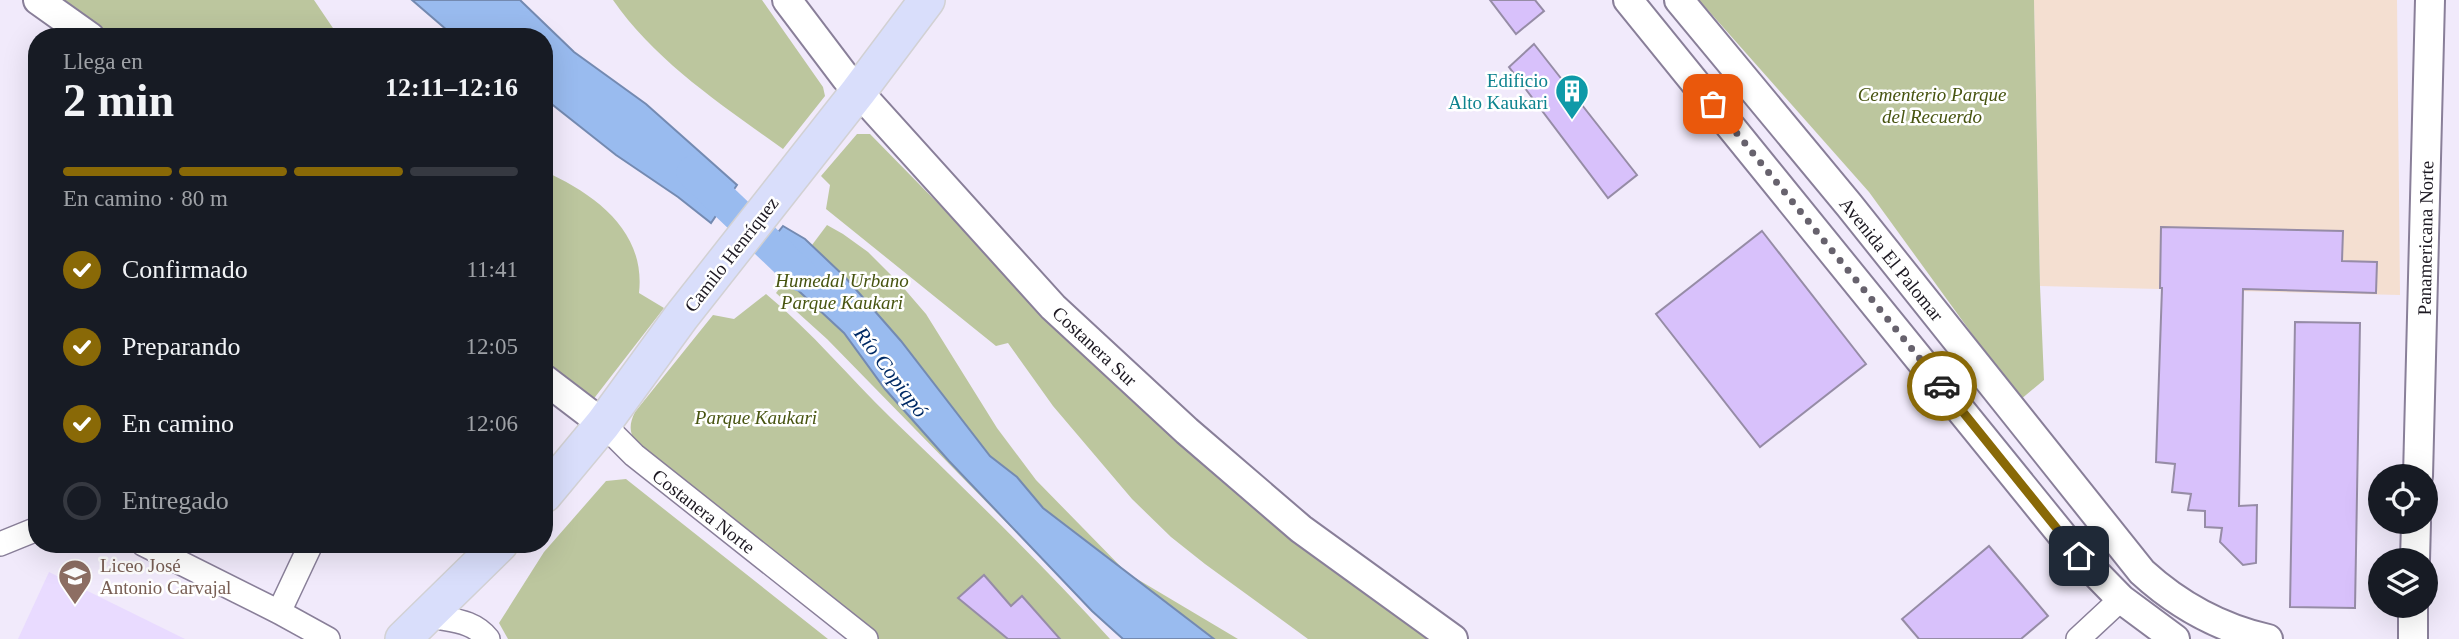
<!DOCTYPE html>
<html lang="es">
<meta charset="utf-8">
<style>
body{margin:0;font-family:"Times New Roman",serif;background:#20242c;color:#f1f3f6;height:100vh;display:flex;flex-direction:column;font-size:26px;white-space:nowrap}
*{box-sizing:border-box;margin:0}
p{font-size:23px;color:#9ea1a6}
.icon{flex:none;width:38px;height:38px;fill:none;stroke:currentColor;stroke-width:2;stroke-linecap:round;stroke-linejoin:round}
.map{position:relative;flex:1;overflow:hidden}
.panel{position:absolute;left:28px;top:28px;width:525px;height:525px;display:flex;flex-direction:column;background:#171b24;border-radius:28px;box-shadow:0 7px 28px #0002}
.panel>*{flex:none}
.controls{position:absolute;left:2368px;top:464px;display:grid;gap:14px}
.controls a{display:grid;place-items:center;width:70px;height:70px;border-radius:50%;background:#171b24;box-shadow:0 7px 28px #0002;font-size:35px}
.pin{position:absolute;display:grid;place-items:center;width:60px;height:60px;color:#fff;margin:-30px;border-radius:14px;box-shadow:0 4px 10px #0006}
.courier{position:absolute;display:grid;place-items:center;width:70px;height:70px;margin:-35px;border:5px solid #896907;border-radius:50%;background:#fff;color:#222;box-shadow:0 2px 9px #0007}
.overview em{font-style:normal;font-weight:600}
.overview div{display:flex;flex-direction:column-reverse}
.overview{display:flex;align-items:center;justify-content:space-between;height:119px;padding:0 35px}
h1{font-size:46px;font-weight:600;line-height:52px}
.bar{display:grid;grid-template-columns:repeat(4,1fr);gap:10px 7px;align-content:center;height:84px;padding:0 35px}
.bar i{height:9px;border-radius:5px;background:#363941}
.bar .selected{background:#896907}
.bar p{grid-column:span 4}
ol{padding:0 35px;list-style:none}
li{display:flex;align-items:center;gap:21px;height:77px}
li p{margin-inline-start:auto}
li .icon{padding:7px;border-radius:50%;background:#896907;color:#fff;stroke-width:4}
li:last-child{color:#9ea1a6}
li i{width:38px;height:38px;border:4px solid #363941;border-radius:50%}
.map>svg:first-child{display:block}
.built{fill:#e9dbff}
.industrial{fill:#f4dfd1}
.green{fill:#bcc69e}
.water{fill:#99bbef;stroke:#748ab1;stroke-width:2}
.lines{fill:none;stroke-linecap:round;stroke-linejoin:round}
.river{stroke:#99bbef;stroke-width:33}
.building{fill:#d8c1fb;stroke:#968ca6;stroke-width:2}
.minor-casing{stroke:#897f99;stroke-width:26}
.tertiary-casing{stroke:#897f99;stroke-width:32}
.primary-casing{stroke:#d2d1d3;stroke-width:38}
.minor{stroke:#fff;stroke-width:23}
.tertiary{stroke:#fff;stroke-width:28}
.primary{stroke:#d9defb;stroke-width:35}
.done{stroke:#67626d;stroke-width:7;stroke-dasharray:0 12.6}
.route{stroke:#896907;stroke-width:9}
.labels{text-anchor:middle;stroke-width:5;stroke-linejoin:round;paint-order:stroke}
.culture-label{font-size:19px;fill:#0d838f;stroke:#fff;text-anchor:end}
.park-label{font-size:19px;font-style:italic;fill:#475410;stroke:#fff}
.street-label{font-size:19px;fill:#1c1821;stroke:#fff}
.education-label{font-size:19px;fill:#785e54;stroke:#fff;text-anchor:start}
.water-label{font-size:21px;font-style:italic;fill:#002a65;stroke:#fff}
</style>
<div class="map">
<svg width="2459" height="639" viewBox="0 0 2459 639">
<rect width="100%" height="100%" fill="#f1eafb"/>
<path class="built" d="M49,572L185,639H18Z"/>
<path class="industrial" d="M2034,0H2397L2400,295L2040,286Z"/>
<path class="green" d="M64,0H314L339,37H113Z
M613,0H762L823,87L825,96L783,149C722,105 656,62 613,0Z
M1699,0H2034L2040,286L2044,380L2020,400L1869,192Z
M857,134H870L1020,287L1440,639H1308L1205,564L1171,537L1132,499L1053,406L1008,343L996,346L826,209L830,185L821,176Z
M544,171C595,194 646,231 639,293L664,308L592,401L544,365Z
M827,225L843,234L868,252L901,285L926,314L997,428L1036,480L1127,573L1238,639H1142L1064,580L1044,561L827,339L776,293Z
M766,294C812,332 849,377 891,418C966,490 1040,562 1110,639H878L637,445C630,433 628,426 635,412L713,315L734,319Z
M626,479L828,639H508L499,623L544,552L606,481Z"/>
<path class="water" d="M412,0H520L574,52L646,104L737,185L711,223L678,197L616,155L544,98V37H455Z
M783,226L805,239L845,277L901,341L990,456L1017,477L1043,508L1214,639H1123L1092,611L949,461L885,389L844,333L760,255Z"/>
<g class="lines">
<path class="river" d="M693,172L801,275"/>
</g>
<path class="building" d="M1490,0H1535L1544,11L1516,34Z
M1534,44L1637,175L1608,198L1509,67Z
M2161,227L2343,231L2342,261L2377,262L2376,293L2243,289L2239,506L2257,505L2256,563L2243,565L2220,542L2222,528L2205,527V511L2188,510L2191,494L2172,492L2175,464L2156,462L2162,288H2160Z
M1762,231L1866,364L1760,447L1656,314Z
M2295,322L2360,323L2355,608L2290,607Z
M1989,546L2048,616L2021,639H1919L1902,619Z
M984,575L1011,606L1022,596L1060,639H1008L958,598Z"/>
<g class="lines">
<g class="minor-casing">
<path id="minor" d="M603,424L634,455L866,639
M0,544L37,529
M143,544L279,612L328,639
M279,612L311,544
M427,615C450,621 472,619 488,639
M2078,639L2121,599"/>
</g>
<g class="tertiary-casing">
<path id="tertiary" d="M38,0L90,37
M787,0L846,78L1053,307L1187,431L1301,529L1453,639
M1628,0L2079,556L2121,599L2175,639
M1679,0L1849,205L2142,572C2178,605 2220,628 2268,639
M544,379L603,424
M2418,476L2430,0
M2415,560L2416,522
M2413,639V606"/>
</g>
<g class="primary-casing">
<path id="primary" d="M544,495L603,424L681,317L858,92L927,0
M403,639L500,544"/>
</g>
<use href="#minor" class="minor"/>
<use href="#tertiary" class="tertiary"/>
<use href="#primary" class="primary"/>
</g>
<g class="lines">
<path class="done" d="M1713,104L1942,386"/>
<path class="route" d="M1942,386L2079,556"/>
</g>
<defs>
<g id="building-pin" transform="scale(1.75)"><path d="M0 17L-7.5 6A9.5 9.5 0 1 1 7.5 6Z" fill="#0f9aa8" stroke="#fff"/><path d="M-4-6H4V6H1V3H-1V6H-4ZM-2.5-4.3h1.7v1.8h-1.7ZM.8-4.3h1.7v1.8H.8ZM-2.5-1h1.7V.8h-1.7ZM.8-1h1.7V.8H.8Z" fill="#fff"/></g>
<g id="school-pin" transform="scale(1.75)"><path d="M0 17L-7.5 6A9.5 9.5 0 1 1 7.5 6Z" fill="#8d6e63" stroke="#fff"/><path d="M0-5L7-2L0 1L-7-2ZM-4 1L0 2.5L4 1V4Q0 6-4 4Z" fill="#fff"/></g>
</defs>
<g fill-rule="evenodd">
<use href="#building-pin" x="1572" y="91"/>
<use href="#school-pin" x="75" y="576"/>
</g>
<g class="labels">
<g class="culture-label">
<text x="1548" y="87">Edificio<tspan x="1548" dy="22">Alto Kaukari</tspan></text>
</g>
<g class="park-label">
<text x="1932" y="101">Cementerio Parque<tspan x="1932" dy="22">del Recuerdo</tspan></text>
<text x="842" y="287">Humedal Urbano<tspan x="842" dy="22">Parque Kaukari</tspan></text>
<text x="756" y="424">Parque Kaukari</text>
</g>
<g class="street-label">
<text transform="translate(2425 238) rotate(-89)" y="7">Panamericana Norte</text>
<text transform="translate(731 254) rotate(-52)" y="7">Camilo Henríquez</text>
<text transform="translate(1892 259) rotate(51)" y="7">Avenida El Palomar</text>
<text transform="translate(1095 346) rotate(43)" y="7">Costanera Sur</text>
<text transform="translate(704 511) rotate(38)" y="7">Costanera Norte</text>
</g>
<g class="education-label">
<text x="100" y="572">Liceo José<tspan x="100" dy="22">Antonio Carvajal</tspan></text>
</g>
<g class="water-label">
<text transform="translate(891 372) rotate(53)" y="7">Río Copiapó</text>
</g>
</g>
</svg>
<div class="controls">
<a><svg class="icon" aria-label="locate" viewBox="0 0 24 24"><circle cx="12" cy="12" r="6"/><path d="M12 2v4M12 18v4M2 12h4M18 12h4"/></svg></a>
<a><svg class="icon" aria-label="layers" viewBox="0 0 24 24"><path d="M12 4l9 5-9 5-9-5zM3 14l9 5 9-5"/></svg></a>
</div>
<div class="pin" style="left:1713px;top:104px;background:#ea580c"><svg class="icon" aria-label="bag" viewBox="0 0 24 24"><path d="M5 8h14l-1 12H6zM9 8a3 3 0 0 1 6 0"/></svg></div>
<div class="pin" style="left:2079px;top:556px;background:#1f2937"><svg class="icon" aria-label="home" viewBox="0 0 24 24"><path d="M3 11l9-7 9 7M6 9v11h12V9"/></svg></div>
<div class="courier" style="left:1942px;top:386px"><svg class="icon" aria-label="car" viewBox="0 0 24 24"><path d="M5 17H2v-5l4-1 3-4h7l3 4 3 1v5h-3M9 17h6M6 11h13"/><circle cx="7" cy="17" r="2"/><circle cx="17" cy="17" r="2"/></svg></div>
<section class="panel">
<div class="overview"><div><h1>2 min</h1><p>Llega en</p></div><em>12:11–12:16</em></div>
<div class="bar"><i class="selected"></i><i class="selected"></i><i class="selected"></i><i></i><p>En camino · 80 m</p></div>
<ol>
<li><svg class="icon" aria-label="check" viewBox="0 0 24 24"><path d="M5 12l5 5 9-10"/></svg>Confirmado<p>11:41</p></li>
<li><svg class="icon" aria-label="check" viewBox="0 0 24 24"><path d="M5 12l5 5 9-10"/></svg>Preparando<p>12:05</p></li>
<li><svg class="icon" aria-label="check" viewBox="0 0 24 24"><path d="M5 12l5 5 9-10"/></svg>En camino<p>12:06</p></li>
<li><i></i>Entregado</li>
</ol>
</section>
</div>
